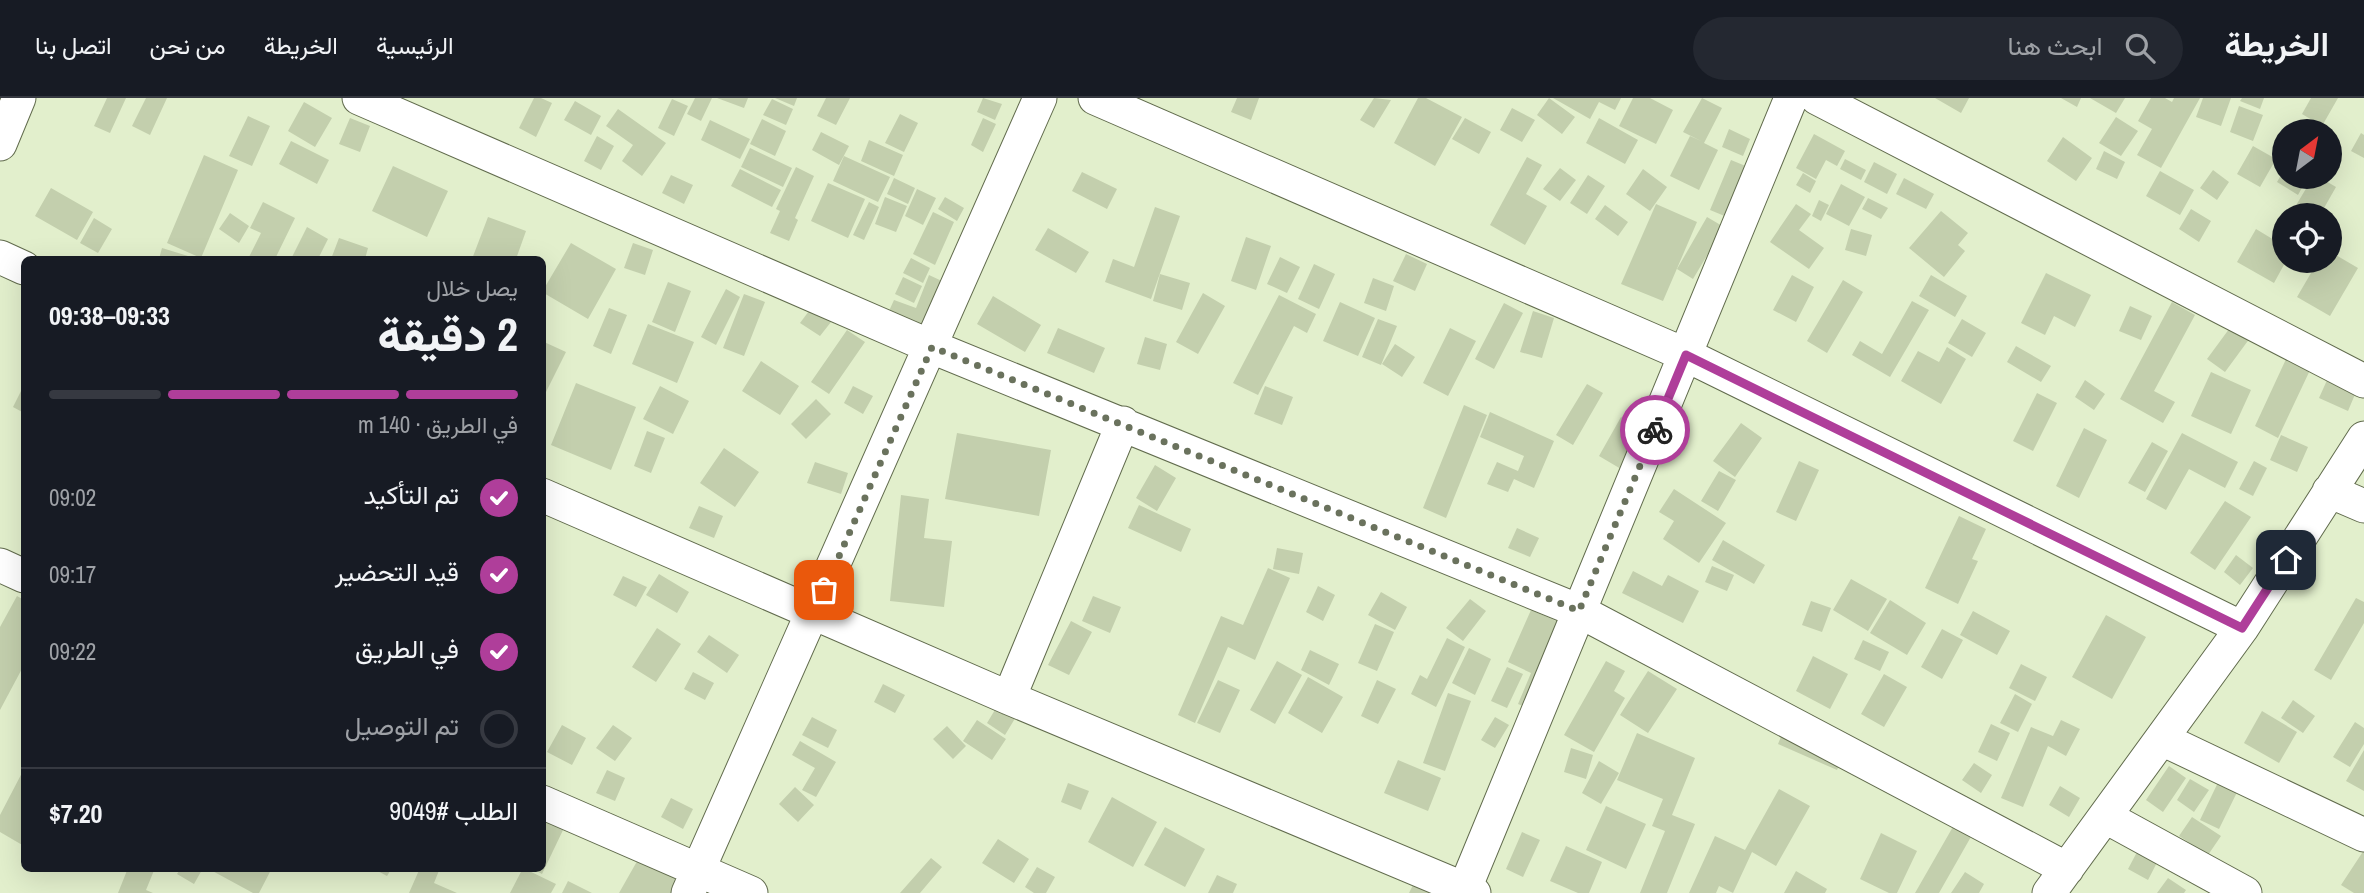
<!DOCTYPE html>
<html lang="ar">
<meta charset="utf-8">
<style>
body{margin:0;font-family:"Archivo Narrow",Vazirmatn,sans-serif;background:#242831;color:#f1f3f6;direction:rtl;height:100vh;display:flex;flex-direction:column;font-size:26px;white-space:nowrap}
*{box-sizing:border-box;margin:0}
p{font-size:23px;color:#9ea1a6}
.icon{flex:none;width:38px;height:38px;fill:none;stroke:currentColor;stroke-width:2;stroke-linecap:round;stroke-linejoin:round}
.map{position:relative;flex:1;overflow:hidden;direction:ltr}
.sheet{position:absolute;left:21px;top:158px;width:525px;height:616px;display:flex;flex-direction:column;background:#171b24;border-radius:10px;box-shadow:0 7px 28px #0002;direction:rtl}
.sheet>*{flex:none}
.needle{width:46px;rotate:32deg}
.tools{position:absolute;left:2272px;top:21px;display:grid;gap:14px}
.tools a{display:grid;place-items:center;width:70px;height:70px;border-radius:50%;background:#171b24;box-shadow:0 7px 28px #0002;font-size:35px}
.pin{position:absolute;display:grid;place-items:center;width:60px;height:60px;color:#fff;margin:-30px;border-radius:14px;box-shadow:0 4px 10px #0006}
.courier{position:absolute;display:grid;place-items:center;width:70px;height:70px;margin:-35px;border:5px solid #af3e9a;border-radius:50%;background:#fff;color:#222;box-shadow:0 2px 9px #0007}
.summary em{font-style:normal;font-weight:800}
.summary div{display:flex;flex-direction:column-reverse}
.summary{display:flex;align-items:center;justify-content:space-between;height:119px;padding:0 28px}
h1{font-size:46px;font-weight:800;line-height:52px}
.bar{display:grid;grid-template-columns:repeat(4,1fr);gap:10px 7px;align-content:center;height:84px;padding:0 28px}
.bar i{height:9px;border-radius:5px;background:#363941}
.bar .on{background:#af3e9a}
.bar p{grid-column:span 4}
.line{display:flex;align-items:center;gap:18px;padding:0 28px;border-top:2px solid #363941}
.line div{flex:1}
ol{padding:0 28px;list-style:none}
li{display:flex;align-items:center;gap:21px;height:77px}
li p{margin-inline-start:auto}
li .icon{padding:7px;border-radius:50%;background:#af3e9a;color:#fff;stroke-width:4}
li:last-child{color:#9ea1a6}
li i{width:38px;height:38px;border:4px solid #363941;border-radius:50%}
header{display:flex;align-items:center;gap:42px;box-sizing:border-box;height:98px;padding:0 35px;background:#171b24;border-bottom:2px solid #363941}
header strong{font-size:33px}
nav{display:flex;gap:38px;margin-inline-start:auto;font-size:24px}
.search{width:490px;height:63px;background:#242831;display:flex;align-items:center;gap:18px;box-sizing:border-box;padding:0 24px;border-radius:38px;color:#9ea1a6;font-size:26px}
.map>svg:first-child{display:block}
.building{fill:#c3cfad}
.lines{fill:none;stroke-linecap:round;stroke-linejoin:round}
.street-casing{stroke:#616b4d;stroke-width:35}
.street{stroke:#fff;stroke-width:33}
.done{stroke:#6a725d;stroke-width:7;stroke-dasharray:0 12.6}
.route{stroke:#af3e9a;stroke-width:9}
</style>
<header>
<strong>الخريطة</strong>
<div class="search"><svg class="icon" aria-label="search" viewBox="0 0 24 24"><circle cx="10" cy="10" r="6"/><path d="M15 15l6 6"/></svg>ابحث هنا</div>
<nav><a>الرئيسية</a><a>الخريطة</a><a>من نحن</a><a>اتصل بنا</a></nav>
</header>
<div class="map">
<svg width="2364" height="795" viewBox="0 0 2364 795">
<rect width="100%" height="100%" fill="#e2efcc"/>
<path class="building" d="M107,0H126L110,35L94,28Z
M146,0H167L150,37L132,28Z
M534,0H541L552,5L536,39L519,30Z
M695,0H712L701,23L687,16Z
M717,0H748L744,10Z
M775,0H797L794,8Z
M826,0H850L836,27L817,18Z
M983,0L1002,6L995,22L977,14Z
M1237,0H1259L1251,22L1231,14Z
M1374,0L1391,2L1374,30L1360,22Z
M1418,0H1426L1462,19L1435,68L1394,45Z
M1549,0L1575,19L1562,36L1537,17Z
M1553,0H1621L1615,12L1599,4L1590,21Z
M1633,0H1650L1673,12L1656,46L1619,28Z
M1702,0L1722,10L1704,45L1718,52L1699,92L1670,78L1690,38L1701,43L1683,34Z
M1935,0H1969L1961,15Z
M2061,0H2081L2077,9Z
M2090,0H2125L2116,15Z
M2151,0H2165L2172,4L2174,0H2200L2161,70L2137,57L2152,31L2138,23Z
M2203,0H2231L2221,28L2196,19Z
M2242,0H2264L2260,11L2240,3Z
M2311,0H2338L2322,28L2302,16Z
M672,1L688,8L674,38L658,30Z
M772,1L793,11L786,27L763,17Z
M575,3L601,18L591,37L564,22Z
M304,4L332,20L315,49L288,33Z
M2239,8L2263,17L2253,43L2230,34Z
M1512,10L1535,22L1522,44L1500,32Z
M618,11L666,45L642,78L622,63L633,47L606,28Z
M900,16L918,25L904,54L885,45Z
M248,18L270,28L252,68L229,58Z
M2116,19L2138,33L2121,58L2099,45Z
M350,20L370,28L360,54L339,46Z
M983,20L996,26L983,54L971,47Z
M1465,20L1491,34L1479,56L1452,41Z
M1599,20L1638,42L1625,66L1586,45Z
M762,21L786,33L775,58L750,46Z
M710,22L750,41L740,61L701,42Z
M1729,31L1750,41L1743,58L1722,49Z
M821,34L849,48L839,67L812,52Z
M2361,35L2364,37V60L2351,53Z
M1814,36L1845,53L1837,68L1826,62L1816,81L1796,70Z
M597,38L614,48L601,72L584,63Z
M2063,39L2092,60L2076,83L2047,63Z
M869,42L903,57L894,78L861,63Z
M291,43L329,62L317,86L279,66Z
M2253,48L2276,61L2260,89L2237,76Z
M750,50L792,70L783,89L741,69Z
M2104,53L2125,64L2117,81L2096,71Z
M204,57L238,72L201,160L167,145Z
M844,58L890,79L878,104L833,83Z
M1527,59L1542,67L1526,96L1547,108L1525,147L1490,127Z
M1845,61L1866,72L1861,82L1840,71Z
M1731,62L1748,69L1727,119L1710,112Z
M1874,64L1897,76L1887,96L1864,84Z
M393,68L448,93L427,139L372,113Z
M796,69L814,78L795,120L798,122L789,143L770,135L780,113L776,111Z
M1560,70L1576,82L1560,103L1543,91Z
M740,71L781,92L772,109L731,88Z
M1643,71L1667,89L1650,113L1626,96Z
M2213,72L2229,84L2217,102L2200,90Z
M2284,72V79H2308L2298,97L2277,84Z
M2160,73L2194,92L2180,117L2146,98Z
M1082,74L1117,91L1107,111L1072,93Z
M1803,75L1816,83L1810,95L1796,87Z
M671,77L693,87L684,106L662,95Z
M1588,77L1605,88L1587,116L1570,105Z
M2313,79H2319L2336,89L2320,117H2297L2292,114Z
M894,80L915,90L908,106L887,96Z
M1904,80L1934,96L1926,111L1896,96Z
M828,85L865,101L848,140L811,123Z
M1841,86L1865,99L1849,128L1826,116Z
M51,90L93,114L77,142L35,118Z
M917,91L936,100L923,127L905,118Z
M885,99L907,108L896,134L875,126Z
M945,99L964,110L957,123L938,111Z
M1868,100L1888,110L1881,121L1862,111Z
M1819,102L1829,107L1821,123L1812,118Z
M263,104L295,120L275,161H248L261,135L250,130Z
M869,104L879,109L864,142L853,137Z
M1656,106L1697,124L1663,203L1621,186Z
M1796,106L1811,116L1799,132L1824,150L1809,171L1770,144Z
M1605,107L1628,124L1618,138L1595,121Z
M1155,109L1180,118L1151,201L1105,184L1113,161L1134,169Z
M2191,111L2211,123L2199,144L2179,131Z
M1941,113L1968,135L1958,147L1965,153L1944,179L1909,150Z
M933,114L954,124L935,167L913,156Z
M230,115L249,128L239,145L219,131Z
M488,119L526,133L516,161H472Z
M1707,119L1724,129L1693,181L1677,171Z
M94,120L112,131L98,155L80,145Z
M307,129L328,141L318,161H291Z
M1048,130L1089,154L1076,175L1035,152Z
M1851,131L1872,137L1866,158L1845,152Z
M2256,131L2284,148V163H2286L2274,185L2237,164Z
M1246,139L1271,148L1256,192L1231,183Z
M339,140L368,150L365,161H331Z
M571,145L616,171L588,221L542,194Z
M633,145L653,152L645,177L624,170Z
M162,150L188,158L186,161H159Z
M2329,153L2358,170L2330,218L2297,199L2318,163H2329Z
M1406,156L1427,166L1415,193L1393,183Z
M1280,159L1300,169L1287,195L1267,186Z
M911,160L930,170L923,185L903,175Z
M1314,166L1335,176L1319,211L1298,201Z
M2046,175L2091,197L2075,229L2054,218L2045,237L2021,225Z
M1160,176L1190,185L1182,212L1153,203Z
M929,177L944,184L926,228L889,213L894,202L916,210Z
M1792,177L1814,189L1796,224L1773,212Z
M1931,177L1967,198L1955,219L1919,198Z
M903,179L922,188L914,205L895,196Z
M1373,180L1394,188L1386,213L1364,205Z
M1843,182L1863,194L1827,255L1807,243Z
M668,184L691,193L675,234L652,224Z
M726,191L740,199L716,247L701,239Z
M1203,195L1225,208L1198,256L1176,244Z
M744,196L765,204L744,258L723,250Z
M1279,197L1316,216L1307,235L1294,228L1258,297L1233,285Z
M993,198L1041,227L1025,254L977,226Z
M1912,203L1929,212L1890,279L1852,257L1860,243L1882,256Z
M1340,204L1375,220L1358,258L1323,243Z
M2172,204L2195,217L2154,293L2175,304L2163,325L2120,301Z
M1504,205L1523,215L1494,271L1475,261Z
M2130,208L2152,218L2141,242L2119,233Z
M812,209L831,224L820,238L800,225Z
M609,210L627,217L611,256L593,248Z
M1533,213L1554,220L1542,260L1520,254Z
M1378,221L1397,228L1381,267L1362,259Z
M1962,221L1986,235L1972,259L1948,245Z
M648,226L694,244L677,285L632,266Z
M2232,227L2250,240L2225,274L2207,261Z
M1058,230L1105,250L1094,275L1047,255Z
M1450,230L1476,243L1448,298L1423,285Z
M847,232L865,244L829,296L811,284Z
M1145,239L1167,246L1160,272L1137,266Z
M542,243L566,254L545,296L542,295Z
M1395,246L1415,259L1402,279L1382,266Z
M2016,248L2051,268L2041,284L2007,264Z
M1947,249L1966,261L1941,306L1901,283L1918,253L1939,264Z
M2287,259L2311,270L2278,340L2255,328Z
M761,263L799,288L780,317L742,293Z
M2211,274L2251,292L2231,336L2191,318Z
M2328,280L2356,294L2348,313L2319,300Z
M2085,282L2105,296L2094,312L2075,299Z
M576,285L636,309L611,372L551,347Z
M1587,286L1603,295L1573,347L1556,337Z
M24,287V315L13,309Z
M660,288L689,303L673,336L643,321Z
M853,288L873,298L863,316L844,305Z
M1265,288L1293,299L1282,327L1254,316Z
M2037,295L2057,305L2033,353L2013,343Z
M816,301L831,316L806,341L791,326Z
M1464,307L1487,317L1446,420L1423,410Z
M1490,314L1554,343L1534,390L1514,381L1508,394L1487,386L1497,364L1518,373L1524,358L1480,339Z
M1621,319L1643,332L1621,371L1599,358Z
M1741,325L1762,340L1735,379L1713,363Z
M2084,330L2107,342L2079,400L2056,388Z
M647,333L665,340L651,375L634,368Z
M957,335L1051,352L1039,418L945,401Z
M2182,335L2238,364L2225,390L2189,371L2166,412L2146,401Z
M2281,337L2308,349L2297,374L2270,362Z
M2152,344L2168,353L2145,394L2128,385Z
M724,350L759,374L735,409L700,385Z
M1799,363L1819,372L1796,423L1776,414Z
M2254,363L2267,370L2253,398L2239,391Z
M815,364L848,375L841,396L807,385Z
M1155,367L1176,380L1157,413L1136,400Z
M1719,373L1736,382L1718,413L1701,403Z
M1674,391L1726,425L1699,465L1663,441L1674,423L1659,414Z
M901,397L929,401L924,440L952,443L944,509L890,503Z
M2225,403L2251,419L2215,472L2190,455Z
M1139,407L1191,431L1181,454L1128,430Z
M699,408L723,418L714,440L689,430Z
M1959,418L1986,431L1972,461L1978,463L1958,506L1925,490Z
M1517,430L1539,440L1530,459L1508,450Z
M1723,442L1765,467L1754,486L1712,462Z
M1277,450L1303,455L1299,476L1273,471Z
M2236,457L2253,470L2240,487L2224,474Z
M1712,468L1734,477L1727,493L1705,484Z
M1268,470L1290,480L1255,562L1228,549L1195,625L1178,617L1221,518L1243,527Z
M1633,473L1662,488L1668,477L1699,493L1683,525L1622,495Z
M659,476L689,494L677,515L646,497Z
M623,478L647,489L636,509L613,497Z
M1851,481L1887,501L1868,533L1833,512Z
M1318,488L1335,497L1323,523L1306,514Z
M1381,494L1407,509L1395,532L1368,517Z
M17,498L24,502V567L0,612V529Z
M1093,498L1121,509L1110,535L1082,523Z
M2356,500L2364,504V525L2331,582L2314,572Z
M1470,501L1486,513L1463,543L1446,530Z
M1890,502L1926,525L1907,557L1870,535Z
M1811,503L1831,510L1822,534L1802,527Z
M1531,512L1570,529L1533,612L1518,606L1531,575L1508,564Z
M1973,513L2010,533L1997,557L1960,537Z
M2106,517L2146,539L2112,601L2072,579Z
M1071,523L1092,534L1069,577L1048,567Z
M1375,526L1394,534L1377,573L1358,565Z
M657,530L681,546L656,584L632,569Z
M1942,531L1963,542L1942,581L1921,569Z
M709,537L739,557L727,575L697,554Z
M1447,540L1465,549L1436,609L1411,596L1420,577L1427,581Z
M1863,542L1889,554L1880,573L1854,561Z
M1469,550L1491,561L1475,597L1452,585Z
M1310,552L1339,566L1329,587L1301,572Z
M1813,558L1848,576L1830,611L1796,593Z
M1277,563L1302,577L1275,626L1250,612Z
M1606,563L1625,573L1614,593L1625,600L1594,654L1564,637Z
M2021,566L2047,579L2035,603L2009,590Z
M1507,569L1523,576L1507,610L1491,603Z
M1648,573L1677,591L1648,635L1620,617Z
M693,574L714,585L705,602L684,591Z
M1884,576L1907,589L1884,629L1861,616Z
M1308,579L1343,599L1322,635L1288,615Z
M1218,582L1240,592L1220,635L1197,625Z
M1377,582L1396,591L1378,626L1361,618Z
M883,586L905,597L895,615L874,604Z
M1007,592L1025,604L1005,637L987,625Z
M1448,595L1471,603L1445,673L1423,665Z
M2015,596L2032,606L2018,634L2000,625Z
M2293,602L2315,618L2303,635L2281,620Z
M2262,613L2297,634L2279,665L2244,645Z
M812,619L837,632L828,650L802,637Z
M1495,619L1509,627L1495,650L1481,642Z
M977,622L1006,641L992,662L963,643Z
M2061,622L2080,631L2066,658L2048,648L2023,709L2001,700L2031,629L2053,638Z
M2355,624L2364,630V646L2350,669L2333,659Z
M1991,626L2010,635L1997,663L1978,654Z
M562,627L586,640L572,667L547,654Z
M613,627L632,640L615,663L596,650Z
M947,628L966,648L953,661L933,641Z
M1785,629L1844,656L1837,672L1778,646Z
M1637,635L1695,660L1672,717L1695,726L1667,795H1640L1665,733L1652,728L1663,701L1617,682Z
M800,643L836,664L816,699L802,692L815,670L792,657Z
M1571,650L1593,657L1586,681L1564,674Z
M2364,652V693L2346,683Z
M1398,662L1441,680L1428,713L1384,695Z
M1599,663L1619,675L1601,706L1582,695Z
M1974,665L1992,677L1981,695L1962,682Z
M2169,668L2186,680L2163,714L2146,702Z
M24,671V748L0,734V717Z
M607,672L625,680L615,703L596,695Z
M2224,672L2243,682L2219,731L2200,722Z
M2190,681L2209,692L2194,714L2177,702Z
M1068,685L1089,693L1081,712L1061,704Z
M2060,688L2080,700L2069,719L2049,707Z
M795,689L814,707L798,724L779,706Z
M1779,691L1810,708L1776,768L1752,754L1733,795L1719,788L1716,795H1689L1715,738L1745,752Z
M1112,699L1157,724L1133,769L1088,744Z
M671,700L693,711L683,731L661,719Z
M1606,708L1646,726L1626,771L1586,752Z
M2192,719L2221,738L2208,757L2179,738Z
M544,721L564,730L542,776L531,770H542Z
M1954,727L1972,737L1939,795H1915Z
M1165,729L1205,751L1185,789L1144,767Z
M1522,734L1540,742L1523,779L1506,771Z
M1881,735L1917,753L1897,795H1889L1860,781Z
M998,741L1029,761L1014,785L982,765Z
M2144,741L2164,751L2148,782L2128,771Z
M1566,748L1602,764L1589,795H1578L1550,783Z
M644,751L690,776L680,795H619Z
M2364,752V795H2354L2341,787Z
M931,760L942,769L920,795H900Z
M1037,769L1055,779L1046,795H1034L1025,789Z
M128,770H155L146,792L153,795H118Z
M181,770H203L194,786L177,776Z
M207,770H272L259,795H253Z
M372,770H392L387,778Z
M420,770H440L434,785L457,795H409Z
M523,770L556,786L551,795H510Z
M1796,773L1827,791L1825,795H1784Z
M1965,774L1984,786L1979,795H1951Z
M1217,777L1237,786L1233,795H1208Z
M2168,780L2186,792L2184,795H2157Z
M568,783L592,795H562Z
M1413,787L1432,795H1409Z"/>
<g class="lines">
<g class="street-casing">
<path id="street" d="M359,0L932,249L1579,513L2067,771
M1095,0L1686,257L2242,530
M1817,0L2364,283
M0,46L19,0
M0,159L24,170
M2329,393L2364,408
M542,397L1009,600L1474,795
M0,467L24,478
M1009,600L1123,325
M2162,641L2364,737
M542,704L751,795
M2106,719L2245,795
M688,795L1040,0
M1463,795L1791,0
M2049,795L2242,530L2364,340"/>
</g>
<use href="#street" class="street"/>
</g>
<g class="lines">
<path class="done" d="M824,492L932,249L1579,513L1655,332"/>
<path class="route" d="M1655,332L1686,257L2242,530L2286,462"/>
</g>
</svg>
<div class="tools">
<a><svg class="needle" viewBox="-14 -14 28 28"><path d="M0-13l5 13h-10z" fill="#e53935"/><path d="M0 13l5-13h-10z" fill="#9ea1a6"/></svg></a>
<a><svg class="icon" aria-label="locate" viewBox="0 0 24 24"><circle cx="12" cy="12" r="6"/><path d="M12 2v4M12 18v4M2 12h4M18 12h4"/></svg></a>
</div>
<div class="pin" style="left:824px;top:492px;background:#ea580c"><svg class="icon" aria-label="bag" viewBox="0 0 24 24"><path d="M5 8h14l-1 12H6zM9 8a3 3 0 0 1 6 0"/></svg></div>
<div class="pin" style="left:2286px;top:462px;background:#1f2937"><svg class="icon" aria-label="home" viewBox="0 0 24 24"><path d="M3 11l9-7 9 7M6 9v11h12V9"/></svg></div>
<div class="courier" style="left:1655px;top:332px"><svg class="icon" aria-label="bike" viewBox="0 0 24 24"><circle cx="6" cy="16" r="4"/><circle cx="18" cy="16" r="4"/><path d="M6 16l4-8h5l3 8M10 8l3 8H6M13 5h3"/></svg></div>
<section class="sheet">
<div class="summary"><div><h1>2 دقيقة</h1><p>يصل خلال</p></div><em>09:33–09:38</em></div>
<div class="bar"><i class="on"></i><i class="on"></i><i class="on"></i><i></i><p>في الطريق · 140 m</p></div>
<ol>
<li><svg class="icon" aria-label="check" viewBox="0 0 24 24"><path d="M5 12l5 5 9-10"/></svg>تم التأكيد<p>09:02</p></li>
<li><svg class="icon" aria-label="check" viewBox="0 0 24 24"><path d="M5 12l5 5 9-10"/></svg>قيد التحضير<p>09:17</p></li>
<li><svg class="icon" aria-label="check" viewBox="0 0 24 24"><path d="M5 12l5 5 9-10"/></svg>في الطريق<p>09:22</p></li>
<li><i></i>تم التوصيل</li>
</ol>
<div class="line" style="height:91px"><div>الطلب #9049</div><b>$7.20</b></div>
</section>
</div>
